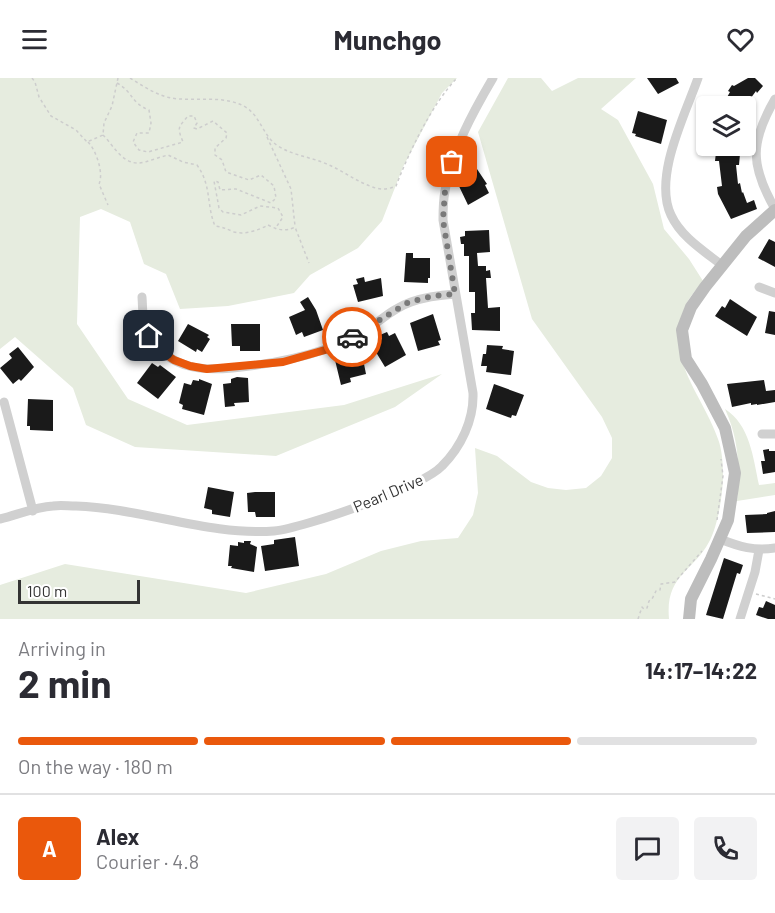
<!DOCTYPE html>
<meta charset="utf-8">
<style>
body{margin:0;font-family:Barlow,sans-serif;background:#f2f2f3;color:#2b2b33;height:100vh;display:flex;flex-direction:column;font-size:22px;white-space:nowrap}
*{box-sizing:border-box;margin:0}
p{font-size:20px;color:#7c7c81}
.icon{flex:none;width:33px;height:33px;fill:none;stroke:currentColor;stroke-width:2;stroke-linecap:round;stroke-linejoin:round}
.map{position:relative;height:541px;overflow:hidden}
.drawer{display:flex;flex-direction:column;background:#fff;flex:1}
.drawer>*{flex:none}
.tools{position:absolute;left:696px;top:18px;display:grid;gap:12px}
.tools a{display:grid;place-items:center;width:60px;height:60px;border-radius:6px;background:#fff;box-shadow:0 2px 4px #0004;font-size:30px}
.scale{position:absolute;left:18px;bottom:15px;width:122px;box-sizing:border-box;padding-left:6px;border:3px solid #333;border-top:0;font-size:16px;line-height:21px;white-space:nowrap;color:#333;-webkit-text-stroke:4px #fff;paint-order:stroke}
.pin{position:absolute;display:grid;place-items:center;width:51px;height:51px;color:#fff;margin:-26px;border-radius:12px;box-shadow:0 3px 9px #0006}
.courier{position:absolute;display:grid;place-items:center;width:60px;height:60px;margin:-30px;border:4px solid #ea580c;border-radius:50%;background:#fff;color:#222;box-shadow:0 2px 8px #0007}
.headline em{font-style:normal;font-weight:700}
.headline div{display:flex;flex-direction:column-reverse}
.headline{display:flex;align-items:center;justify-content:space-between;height:102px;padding:0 18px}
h1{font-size:39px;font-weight:700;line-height:45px}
.bar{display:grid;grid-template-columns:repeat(4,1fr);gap:9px 6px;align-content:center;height:72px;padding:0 18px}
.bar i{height:8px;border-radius:4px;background:#e1e1e2}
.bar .selected{background:#ea580c}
.bar p{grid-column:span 4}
.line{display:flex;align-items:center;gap:15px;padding:0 18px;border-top:2px solid #e1e1e2}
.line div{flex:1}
.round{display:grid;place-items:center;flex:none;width:63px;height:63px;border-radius:6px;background:#f2f2f3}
header{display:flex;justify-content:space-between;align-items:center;height:78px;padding:0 18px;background:#fff;font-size:27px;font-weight:700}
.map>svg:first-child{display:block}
.green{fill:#e6ecdf}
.building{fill:#1a1a1a}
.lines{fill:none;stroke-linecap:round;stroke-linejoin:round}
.path{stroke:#cdcdcd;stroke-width:1.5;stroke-dasharray:3 3;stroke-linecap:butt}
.street{stroke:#d0d0d0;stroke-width:9}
.secondary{stroke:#bdbdbd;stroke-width:12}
.done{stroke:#7a7a7a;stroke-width:6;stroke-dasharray:0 10.8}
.route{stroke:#ea580c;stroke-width:8}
.labels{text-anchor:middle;stroke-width:6;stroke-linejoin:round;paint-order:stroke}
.street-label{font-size:16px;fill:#333;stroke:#fff}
</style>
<header><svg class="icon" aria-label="menu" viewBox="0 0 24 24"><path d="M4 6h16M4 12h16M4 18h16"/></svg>Munchgo<svg class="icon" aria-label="heart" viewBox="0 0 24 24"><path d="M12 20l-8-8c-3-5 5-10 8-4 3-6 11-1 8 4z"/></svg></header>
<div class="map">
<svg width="775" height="541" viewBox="0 0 775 541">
<rect width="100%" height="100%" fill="#fff"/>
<path class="green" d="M0,0H457L442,15L403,89L382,143L358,170L310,197L294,215L228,228L180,231L166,196L144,186L130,144L101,131L80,139L77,246L128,321L187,347L344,327L442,296L395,329L276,378L135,369L86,347L73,310L15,259L0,271Z
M508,0H541L552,13L578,0H636L601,31L618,42L653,106L664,151L689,181L703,203C697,211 688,220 685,229C664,282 702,315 718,361C722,371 723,386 723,397C723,415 718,448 709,464C693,494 665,497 669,541H0V507L65,486L246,515L326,496L381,473L421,463L458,460L473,437L478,415L475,370L497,378L531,404L548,410L566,412L586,410L601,398L612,380V360L602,339L532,241L478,54Z
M725,331C750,347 753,379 759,407L775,405V417L737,423C740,389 739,362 725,331Z"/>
<path class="building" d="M647,0H676L679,5L658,16Z
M748,0H755L763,8L757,15L756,13L745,28H725L729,23L726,21L730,14L728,13L732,7L734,8Z
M638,33L667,42L661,66L635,58L636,56L632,55Z
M713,68L737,69L736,76H740L739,87H736L738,106L740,105L742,115L743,114L747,125L754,122L757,131L731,141L718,116L717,109L722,108L719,83H715L716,74H713Z
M477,91L487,106L485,107L489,115L468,127L457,104L463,101L461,97Z
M489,152L490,174L477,175L478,188H486V193L490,192L491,200H486L488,230L500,229V253L472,252L471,235H475V214H469V178H464V166H461L460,159L465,158V153Z
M769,161L775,164V189L758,180Z
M406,175H413V180H430V200H428V205L404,204Z
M364,199L365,204L381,200L383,218L358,224L353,207L358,206L356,201Z
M308,219L316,232L323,252L304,259L302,254L296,257L289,239L305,232L300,224Z
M730,221L757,239L747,258L715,238L722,228L725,230Z
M769,233L775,234V257L765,255Z
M433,236L441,262L438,263L440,267L418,273L410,245Z
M188,246L209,257L207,259L210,261L202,274L197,271L196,274L178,263Z
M231,246H260V273H240V268H232Z
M387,254L389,258L395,255L406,277L385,289L371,266L382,261L380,257Z
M487,267L503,268L502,271L514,273L511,297L486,294L487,288H481L483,276H486Z
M18,269L34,289L21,303L19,301L13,306L0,290L12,280L9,276Z
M362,276L366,296L350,300L351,304L341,307L335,282Z
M152,285L158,289L160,287L176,299L158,321L137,305Z
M237,299L248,300L249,324L234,325L235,328L225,329L223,306L231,305V301Z
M199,301L212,306L204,337L182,331L183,327L179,325L184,305L191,307L193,302L199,303Z
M764,302L766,313L775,312V324L757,327V326L751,327V325L732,329L727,306Z
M494,306L524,317L516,338L512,337L511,340L486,331Z
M28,321L53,322V353L30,352V348H27Z
M769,371V373H775V394L763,396L761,383H765L763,372Z
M208,409L234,414L230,439L212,436V432L204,430Z
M255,414H275V439H256L255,434H248L247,415Z
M775,433V454L747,455L745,437L767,436V435Z
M295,459L299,488L265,493L261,468L274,466V462Z
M244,463H251L250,466L257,469L254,494L231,490L232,488H228L230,467L238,468V464L244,465Z
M724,480L743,487L740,496L737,495L723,541L706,537Z
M766,523L775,527V541H768L756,537L759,529L763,530Z"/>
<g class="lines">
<path class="path" d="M32,0L35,4L39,19L51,38L76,52L87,64L103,57L104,45L112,28L118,0
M130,0C143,8 156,17 171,20C194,24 226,16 247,30C261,40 263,58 278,68C294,78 312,79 329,87C343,93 356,103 370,108C379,112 387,112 396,108C409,74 432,26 457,0
M117,5C133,14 131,25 149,32L151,45L149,55H137L133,64L139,72L148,74L183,64C177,49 178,50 188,38H194L197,45L194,50L197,51L213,43L227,55L226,60L215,70V77L222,82L226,94L249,102L261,97L274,108L276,120L271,125L236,111L220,112L218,104L214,103L219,130L223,134L241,137L260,128L278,130L283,139L275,151
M103,57C115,69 124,90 145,84C152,82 160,79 168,77L183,84L197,87C212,108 206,126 215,148C223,149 227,151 234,154C245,157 259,152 268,147C278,152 285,154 295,149L309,185
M267,59L291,111L295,148
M88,64C96,72 104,95 99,106L108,127
M717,442L723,398L721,381
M756,516L775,521
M638,541L642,529L644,531L647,530L649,523L652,521L656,513L660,512L661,506L675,504L702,473"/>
<path class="street" d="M698,0C685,37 653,99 671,137C681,159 704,173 723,188
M775,21C750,64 750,87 775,131
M759,209L775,215
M142,219C143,232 142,248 149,259C158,273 173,284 189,288C219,297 294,282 323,272C337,267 353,260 365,253C380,243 393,230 411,224C425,219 440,217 455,216
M4,324L33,433
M762,356H775
M0,441C17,437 35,429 53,428C60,427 68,428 76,428C141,430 210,458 274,453C304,450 422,409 442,388C461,369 474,342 473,315L443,142C443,132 443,123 445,113C451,74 473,34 493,0
M720,461C740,469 754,473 775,470
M740,541L755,494L759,472"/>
<path class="secondary" d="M689,541L691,521L711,481L728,442L735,395L725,350L702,306L686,281L682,252L691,229L705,209L746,158L775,132"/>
</g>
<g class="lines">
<path class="done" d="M352,259L409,224L433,218L455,216L443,142L445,113L452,84"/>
<path class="route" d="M149,258L161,273L174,282L190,288L207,291L283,284L325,272L352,259"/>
</g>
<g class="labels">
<g class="street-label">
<text transform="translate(388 415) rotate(-23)" y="6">Pearl Drive</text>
</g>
</g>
</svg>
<div class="tools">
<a><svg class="icon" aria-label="layers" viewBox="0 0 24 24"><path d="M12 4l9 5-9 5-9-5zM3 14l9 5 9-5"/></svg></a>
</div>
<div class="scale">100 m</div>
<div class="pin" style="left:452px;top:84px;background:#ea580c"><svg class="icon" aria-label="bag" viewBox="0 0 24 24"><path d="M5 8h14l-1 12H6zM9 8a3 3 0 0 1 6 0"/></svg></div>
<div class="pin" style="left:149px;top:258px;background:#1f2937"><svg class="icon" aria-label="home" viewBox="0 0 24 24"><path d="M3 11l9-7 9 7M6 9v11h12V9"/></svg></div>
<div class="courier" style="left:352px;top:259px"><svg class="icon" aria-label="car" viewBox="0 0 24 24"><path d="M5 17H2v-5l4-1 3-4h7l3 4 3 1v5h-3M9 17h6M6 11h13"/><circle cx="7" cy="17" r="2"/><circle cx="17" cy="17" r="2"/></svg></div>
</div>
<section class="drawer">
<div class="headline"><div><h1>2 min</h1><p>Arriving in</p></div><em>14:17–14:22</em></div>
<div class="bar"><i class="selected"></i><i class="selected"></i><i class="selected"></i><i></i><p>On the way · 180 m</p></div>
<div class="line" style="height:108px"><b class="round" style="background:#ea580c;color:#fff">A</b><div><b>Alex</b><p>Courier · 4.8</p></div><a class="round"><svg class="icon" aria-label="chat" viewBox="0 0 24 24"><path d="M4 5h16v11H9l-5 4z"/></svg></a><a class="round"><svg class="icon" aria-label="phone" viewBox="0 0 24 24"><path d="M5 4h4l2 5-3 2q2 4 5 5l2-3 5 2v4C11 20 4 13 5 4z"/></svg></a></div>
</section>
